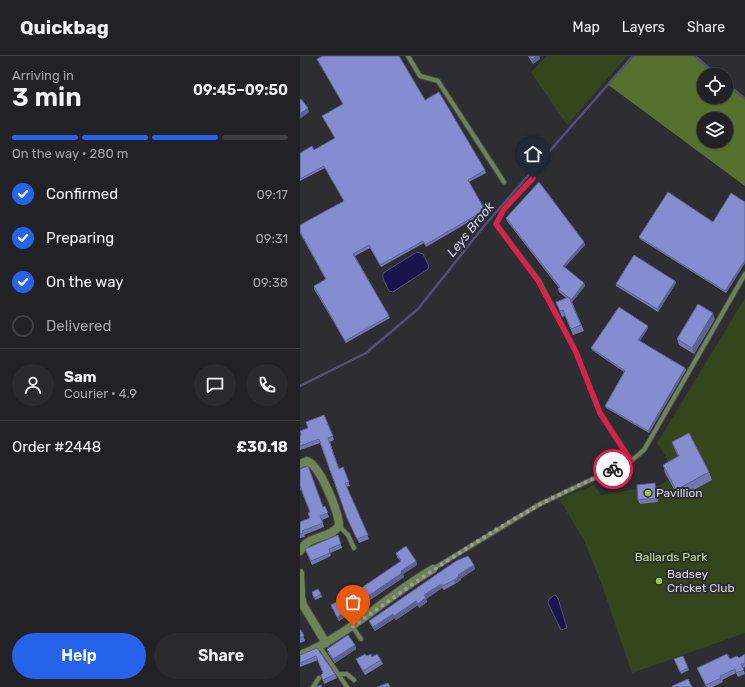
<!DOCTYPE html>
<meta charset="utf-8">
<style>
body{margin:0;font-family:Rubik,sans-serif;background:#2a2a2e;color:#f1f3f6;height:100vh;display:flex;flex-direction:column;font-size:15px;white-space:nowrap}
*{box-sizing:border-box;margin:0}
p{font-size:13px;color:#a2a4a7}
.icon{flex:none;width:22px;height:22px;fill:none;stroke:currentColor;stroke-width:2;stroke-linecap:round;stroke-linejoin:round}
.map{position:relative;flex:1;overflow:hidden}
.side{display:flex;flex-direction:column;background:#222226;width:300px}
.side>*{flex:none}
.tools{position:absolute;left:397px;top:12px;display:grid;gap:8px}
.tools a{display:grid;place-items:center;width:36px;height:36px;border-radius:50%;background:#222226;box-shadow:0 1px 3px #0004,0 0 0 1px #3f3f43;font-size:20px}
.pin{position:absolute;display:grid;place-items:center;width:34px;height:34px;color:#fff;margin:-41px -17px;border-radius:50% 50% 50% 0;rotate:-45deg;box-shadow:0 0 4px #0007}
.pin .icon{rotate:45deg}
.courier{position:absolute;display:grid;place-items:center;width:40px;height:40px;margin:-20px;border:3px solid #e11d48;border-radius:50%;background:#fff;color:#222;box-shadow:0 1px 5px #0007}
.summary em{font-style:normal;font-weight:600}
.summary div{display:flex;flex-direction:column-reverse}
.summary{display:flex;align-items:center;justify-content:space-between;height:68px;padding:0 12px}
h1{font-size:26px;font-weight:600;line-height:30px}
.bar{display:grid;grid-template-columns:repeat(4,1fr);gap:6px 4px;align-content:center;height:48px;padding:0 12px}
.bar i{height:5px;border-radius:3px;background:#3f3f43}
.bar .active{background:#2563eb}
.bar p{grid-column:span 4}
.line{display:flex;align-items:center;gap:10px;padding:0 12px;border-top:1px solid #3f3f43}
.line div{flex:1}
.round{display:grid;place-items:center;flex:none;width:42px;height:42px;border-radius:21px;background:#2a2a2e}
ol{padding:0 12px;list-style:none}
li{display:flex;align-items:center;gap:12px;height:44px}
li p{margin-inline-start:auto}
li .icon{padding:4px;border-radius:50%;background:#2563eb;color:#fff;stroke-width:4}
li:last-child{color:#a2a4a7}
li i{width:22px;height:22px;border:2px solid #3f3f43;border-radius:50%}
.action{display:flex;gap:8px;margin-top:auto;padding:8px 12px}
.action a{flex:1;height:46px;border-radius:24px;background:#2563eb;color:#fff;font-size:16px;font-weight:600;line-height:46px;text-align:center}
.action a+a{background:#2a2a2e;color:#f1f3f6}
header{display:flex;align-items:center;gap:24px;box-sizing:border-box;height:56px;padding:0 20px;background:#222226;border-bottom:1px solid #3f3f43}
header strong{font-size:19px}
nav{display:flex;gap:22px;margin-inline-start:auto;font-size:14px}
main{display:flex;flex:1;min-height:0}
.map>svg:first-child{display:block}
.green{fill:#35461c}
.forest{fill:#56712d;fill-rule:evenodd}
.water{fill:#18144d;stroke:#524f78}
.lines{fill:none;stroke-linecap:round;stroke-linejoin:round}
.stream{stroke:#524f78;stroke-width:2.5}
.service-casing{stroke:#48494d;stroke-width:6}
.minor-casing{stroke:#48494d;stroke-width:10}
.service{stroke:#6f8455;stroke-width:4}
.minor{stroke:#6f8455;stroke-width:8}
.wall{fill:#7278b2}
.shaded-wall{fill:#5d6291}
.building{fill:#858ccf;stroke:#5d6291}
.done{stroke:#9c9ca0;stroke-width:4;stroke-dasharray:0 7.2}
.route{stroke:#e11d48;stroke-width:5}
.poi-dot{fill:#97cc39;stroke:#2d2e32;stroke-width:1.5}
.labels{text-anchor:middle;stroke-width:4;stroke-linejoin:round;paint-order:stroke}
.poi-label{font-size:12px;fill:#d8d8db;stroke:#2d2e32;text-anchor:start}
.park-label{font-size:12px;fill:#bae383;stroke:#2d2e32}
.water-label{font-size:13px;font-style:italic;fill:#cad0f5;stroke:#2d2e32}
</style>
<header>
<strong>Quickbag</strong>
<nav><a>Map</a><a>Layers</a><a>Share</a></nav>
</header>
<main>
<section class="side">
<div class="summary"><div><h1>3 min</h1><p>Arriving in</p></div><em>09:45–09:50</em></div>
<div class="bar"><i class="active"></i><i class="active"></i><i class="active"></i><i></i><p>On the way · 280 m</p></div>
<ol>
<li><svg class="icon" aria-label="check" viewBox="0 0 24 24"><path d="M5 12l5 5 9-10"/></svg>Confirmed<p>09:17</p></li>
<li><svg class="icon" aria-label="check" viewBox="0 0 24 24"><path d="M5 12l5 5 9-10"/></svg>Preparing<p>09:31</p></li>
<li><svg class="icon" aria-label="check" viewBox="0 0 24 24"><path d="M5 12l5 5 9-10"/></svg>On the way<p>09:38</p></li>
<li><i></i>Delivered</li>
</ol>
<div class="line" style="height:72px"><a class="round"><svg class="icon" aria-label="person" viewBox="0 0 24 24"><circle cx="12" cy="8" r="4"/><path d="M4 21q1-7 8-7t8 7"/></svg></a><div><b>Sam</b><p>Courier · 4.9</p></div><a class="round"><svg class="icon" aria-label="chat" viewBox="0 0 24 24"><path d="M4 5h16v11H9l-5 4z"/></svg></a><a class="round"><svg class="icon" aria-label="phone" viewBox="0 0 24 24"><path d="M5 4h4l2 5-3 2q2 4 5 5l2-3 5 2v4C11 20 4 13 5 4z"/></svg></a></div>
<div class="line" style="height:52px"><div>Order #2448</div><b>£30.18</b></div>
<div class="action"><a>Help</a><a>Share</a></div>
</section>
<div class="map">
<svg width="445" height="631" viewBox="0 0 445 631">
<rect width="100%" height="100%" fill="#2d2e32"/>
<path class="green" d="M247,0H327L267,69L231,16Z
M445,242V577L332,617L302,529L284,484L259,443L294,429L301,439L361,429L369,424L365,417L373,412L357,387Z"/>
<path class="forest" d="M333,0H395L417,19H404V41H426V27L445,43V130L307,28ZM404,63H426V85H404Z"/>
<path class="water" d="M117,196L123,198L129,210L128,213L93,236L89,235L83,222V217Z
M255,539L258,542L267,572L261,574L248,547L249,543Z"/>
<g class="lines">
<path class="stream" d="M395,0L417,19
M426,27L445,43
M0,330L66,297L118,253L184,170L333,0"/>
<g class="service-casing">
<path id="service" d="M108,0L120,20L138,25L204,126
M233,122L204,153L196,168L239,225L276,296L300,357L331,405
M39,470L48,479L54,492
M133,513L240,448L331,405L344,394L445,218
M53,571L61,583
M20,591L47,631
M38,618H47L54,624
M13,631L19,622"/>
</g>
<g class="minor-casing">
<path id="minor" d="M0,408L7,405C20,409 39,457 39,470C30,483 8,479 0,495
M0,517L1,541L3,549L26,587
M0,599C50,579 86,540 133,513"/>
</g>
<use href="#service" class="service"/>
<use href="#minor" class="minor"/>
</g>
<path class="wall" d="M228,0H239L240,3L233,8Z
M17,3L125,44L185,114L186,117L169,126L186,156L126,191L124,187L81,211L70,192L55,200L90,262L46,287L14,233V230L26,224L0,177V169L44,145L25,112L0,125V97L14,94L35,82L22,60L43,48Z
M445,146V207L426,237L340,183L339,181L413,166Z
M206,162L284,186L285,189L265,211L284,227L285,230L272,246L284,275L273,279L265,260L262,261L256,246L266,242L259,236L258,233L259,232L207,165Z
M375,225L376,227L358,256L316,230V228Z
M415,263L394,298L379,289L377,283Z
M348,272L340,285L385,312L386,314L349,377L306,352L305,350L324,316L292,294L291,292Z
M24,359L34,384L30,386L39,413L43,411L50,430L46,431L69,483L59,487L49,466L20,387L0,394V379Z
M372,386L409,416L412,424L379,442L365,417L363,409L378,400L375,394Z
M0,413L23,451L25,450L29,461L22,464L24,471L4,479L5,481L0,482V466L10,462V456L1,433L0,435Z
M356,431L358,446L340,448L338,444Z
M38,479L42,492L30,497L31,500L12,509L5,493Z
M96,497L116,505L117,509L103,518L104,521L39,565L31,549L45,541L43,536L54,537L101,506L97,501Z
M174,509L175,513L160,523L161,524L155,528L144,534L142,532L126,543L127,546L119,552L118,549L96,564L95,562L75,575L71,569L69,565Z
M12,536L21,538L22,541L15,544Z
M0,574H1L5,585L0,587Z
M55,589L56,593L35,607L28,597L27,593Z
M17,592L35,618L37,622L24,628L21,619L23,617L18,604L0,611V599Z
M445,598V611L443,612L445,618L438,621L436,617L422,624L423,626L413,631H406L397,612L430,603L439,602Z
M67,600L81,604L83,608L65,619L58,607L56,603Z
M383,600L389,614L381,618L374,603Z"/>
<path class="shaded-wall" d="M237,0H239L240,3L233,8L232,3Z
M8,52L9,56L0,63V58Z
M284,186L285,189L264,212L263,210Z
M445,204V207L426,237L425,235Z
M375,225L376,227L358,256L357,253Z
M284,227L285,230L271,246V244Z
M413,257L415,263L394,298L392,292Z
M348,270V272L339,286L338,284Z
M385,312L386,314L349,377L348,375Z
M355,427L356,431L358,446L356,442Z
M116,505L117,509L103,518L104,521L39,565L37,561L101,515Z
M174,509L175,513L160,523L161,524L155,528L154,524L158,519Z
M141,528L142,532L126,543L127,546L119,552L118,548L124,539Z
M116,545L118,549L96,564L94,560Z
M93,558L95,562L75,575L73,571Z
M55,589L56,593L35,607L33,603Z"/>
<path class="building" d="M23,0H99L125,44L139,36L185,114L168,124L185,154L125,189L123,185L80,209L69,189L53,198L89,260L45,285L14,230L26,223L0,176V169L44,145L24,110L0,123V97L12,90L14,94L35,82L22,60L43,48L17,3Z
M229,0H237L232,3Z
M0,43H1L8,52L0,58Z
M239,126L284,186L263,210L284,227L271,244L269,241H268L258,233L260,231L206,162Z
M368,136L413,166L431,137L445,146V204L425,235L339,181Z
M334,199L375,225L357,253L316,228Z
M269,241L281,269L271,273L263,254L260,255L256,246Z
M398,248L413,257L392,292L377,283Z
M319,251L348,270L338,284L385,312L348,375L305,350L325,315L291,292Z
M24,359L33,380L28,382L34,400L39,413L43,411L49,426L45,427L68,479L57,483L47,462L19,383L0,390V379H1L0,375L8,372L6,366Z
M389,377L409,416L376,434L363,409L379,400L372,386Z
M8,410L23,451L25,450L28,457L20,460L23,467L2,475L3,477L0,478V466L10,462L8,457L10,456L0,430V413Z
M355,427L356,442L338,444L337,429Z
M38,479L41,488L29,493L30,497L11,505L5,493Z
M106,490L116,505L101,515L102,517L37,561L31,549L46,541L43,536L50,532L54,537L101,505L96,497Z
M168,500L174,509L158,519L159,520L154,524L142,530L141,528L124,539L126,542L118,548L116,545L94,560L93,558L73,571L69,565L156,505Z
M18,533L21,538L14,542L12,536Z
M0,574H1L4,580L0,582Z
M48,579L55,589L33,603L27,593Z
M17,592L35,618L23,624L21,619L23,617L16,600L0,607V599Z
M65,598L67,600L71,598L72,601L77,598L81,604L63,615L56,603Z
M427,598L430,603L437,600L439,602L445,598V607L441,608L444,614L436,617L435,613L420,620L421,622L406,629L397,612Z
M383,600L388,612L380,616L374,603Z
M388,623L392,631H372V630Z
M88,627L90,631H77Z
M21,629L22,631H15Z"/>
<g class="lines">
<path class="done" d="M53,570C113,528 173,485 239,449C263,436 289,425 313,413"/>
<path class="route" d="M233,122L204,153L196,168L238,225L276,296L300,357L331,405L313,413"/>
</g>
<g class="poi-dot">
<circle cx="348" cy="437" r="4"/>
<circle cx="359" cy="525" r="4"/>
</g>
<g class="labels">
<g class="poi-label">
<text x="356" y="441">Pavillion</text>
<text x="367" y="522">Badsey<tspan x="367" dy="14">Cricket Club</tspan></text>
</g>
<g class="park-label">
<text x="371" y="505">Ballards Park</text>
</g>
<g class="water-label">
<text transform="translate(170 173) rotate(-51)" y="5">Leys Brook</text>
</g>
</g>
</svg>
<div class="tools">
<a><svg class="icon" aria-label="locate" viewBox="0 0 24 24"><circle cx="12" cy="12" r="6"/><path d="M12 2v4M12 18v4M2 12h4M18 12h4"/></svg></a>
<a><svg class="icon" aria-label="layers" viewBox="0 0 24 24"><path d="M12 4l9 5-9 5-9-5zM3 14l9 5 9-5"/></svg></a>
</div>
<div class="pin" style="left:53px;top:570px;background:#ea580c"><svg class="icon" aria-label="bag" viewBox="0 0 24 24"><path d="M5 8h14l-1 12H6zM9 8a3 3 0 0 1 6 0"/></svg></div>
<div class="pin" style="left:233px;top:122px;background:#1f2937"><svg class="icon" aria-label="home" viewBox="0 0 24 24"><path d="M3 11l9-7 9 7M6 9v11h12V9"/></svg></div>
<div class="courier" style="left:313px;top:413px"><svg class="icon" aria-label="bike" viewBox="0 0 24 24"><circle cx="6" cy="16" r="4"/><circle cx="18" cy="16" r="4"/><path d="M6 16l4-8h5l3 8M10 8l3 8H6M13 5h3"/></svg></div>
</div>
</main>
